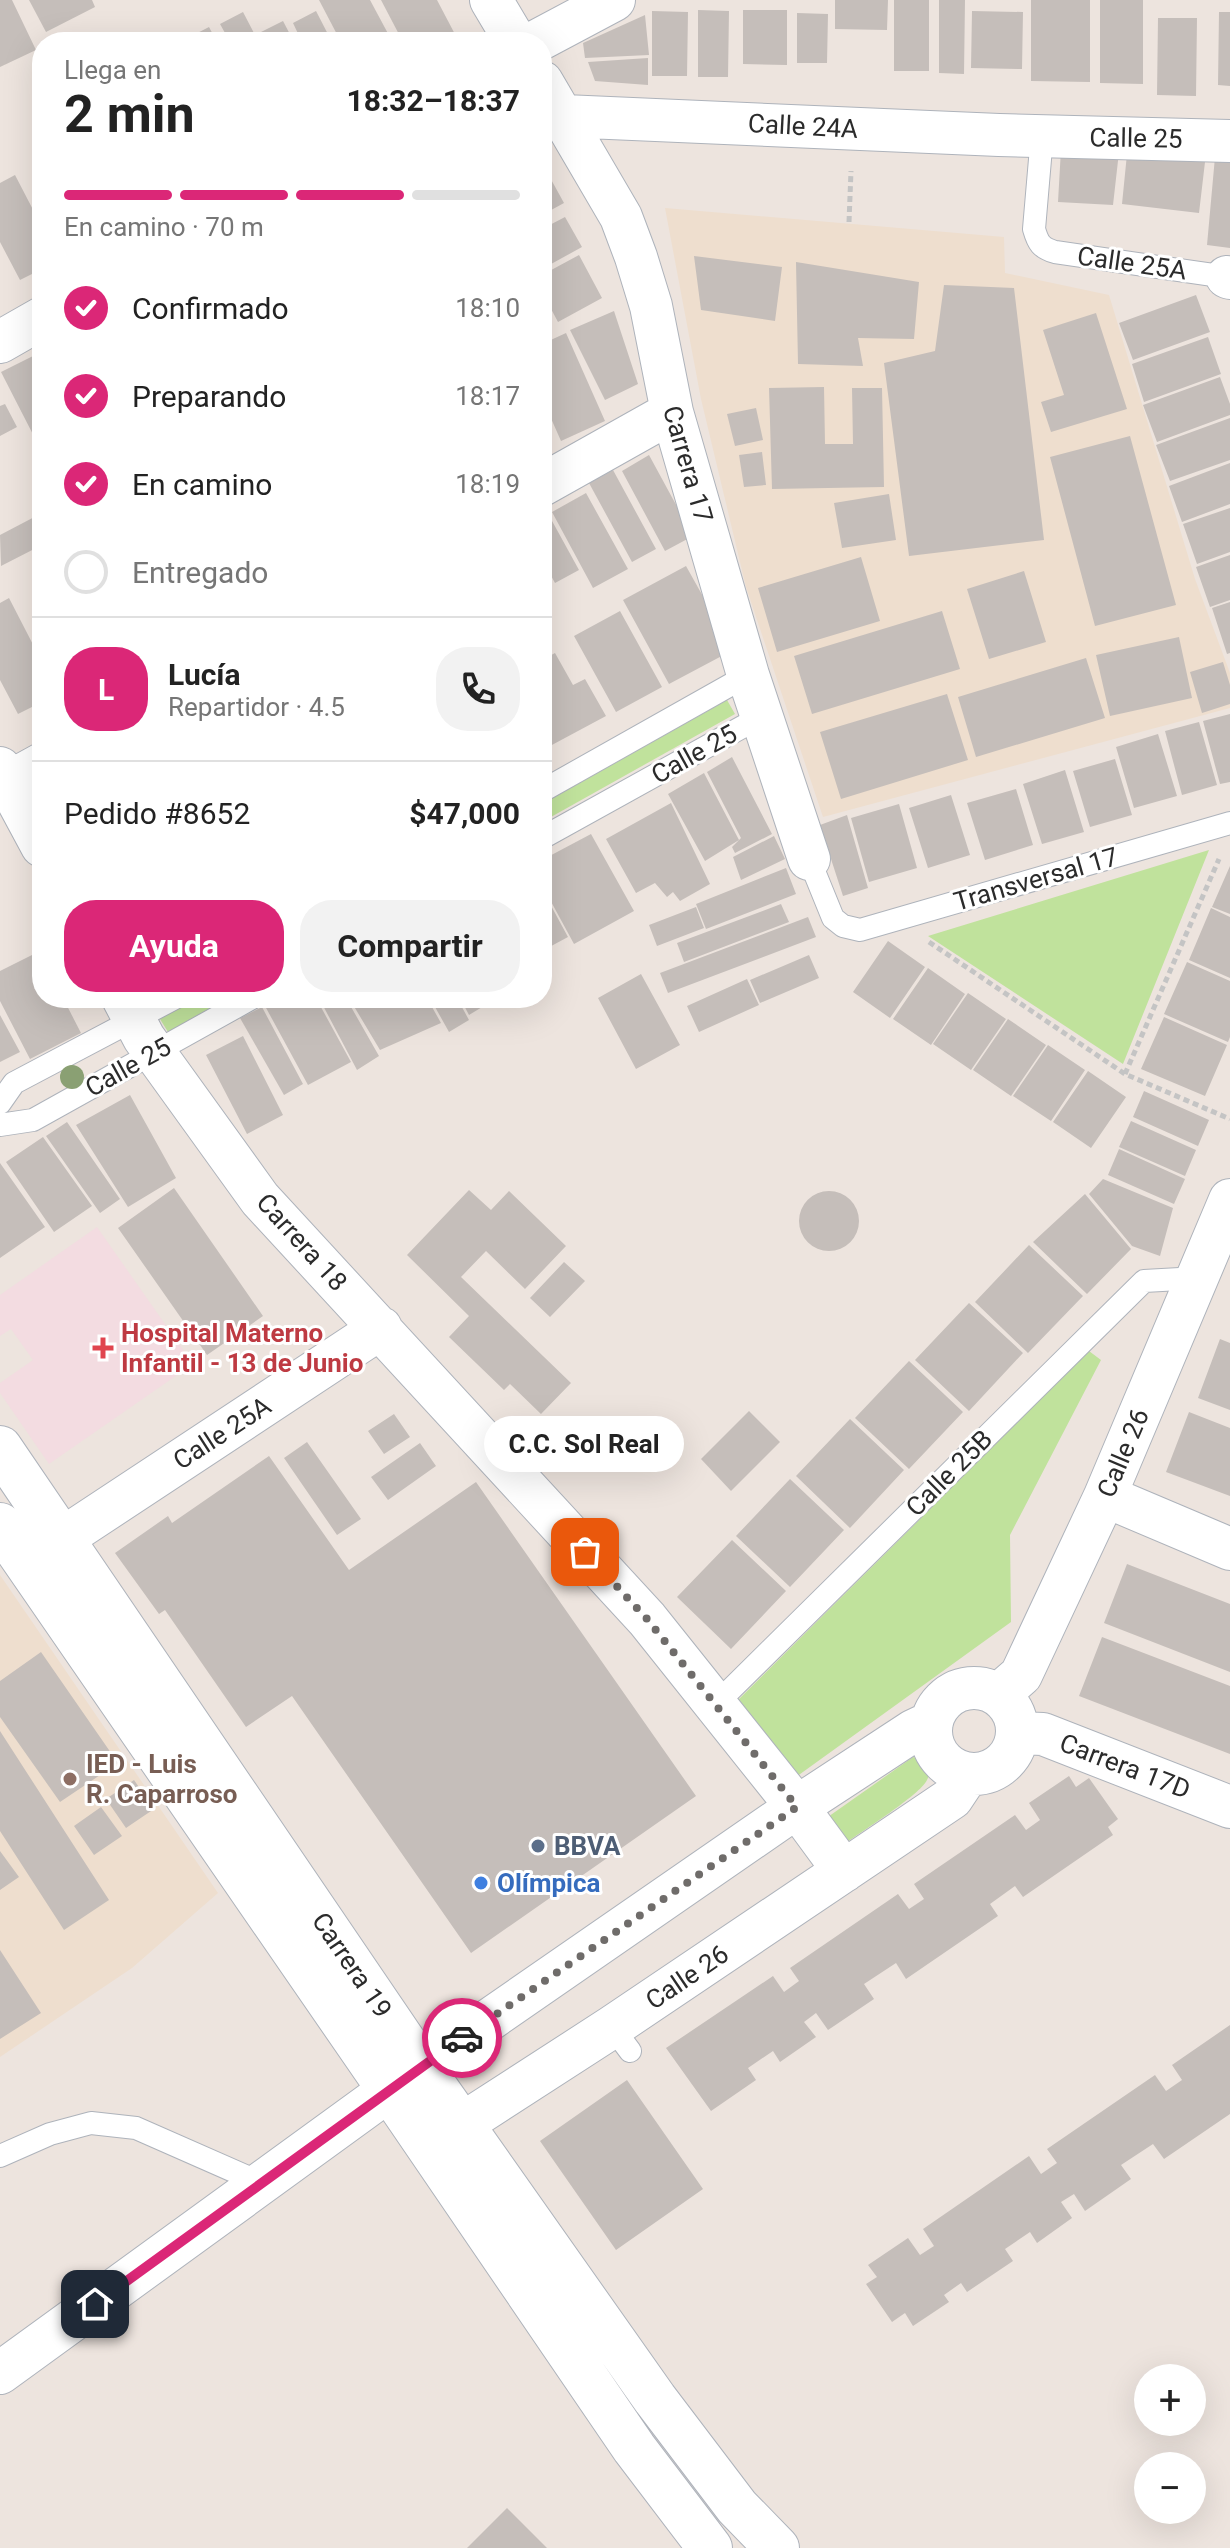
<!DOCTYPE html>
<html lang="es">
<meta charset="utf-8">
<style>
body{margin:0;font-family:Roboto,sans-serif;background:#f2f2f2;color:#222;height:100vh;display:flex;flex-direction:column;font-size:30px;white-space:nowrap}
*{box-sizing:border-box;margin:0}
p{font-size:26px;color:#767676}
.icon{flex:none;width:44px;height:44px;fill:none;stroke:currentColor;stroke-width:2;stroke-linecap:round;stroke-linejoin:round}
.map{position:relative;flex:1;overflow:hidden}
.sheet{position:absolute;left:32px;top:32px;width:520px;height:976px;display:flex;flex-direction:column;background:#fff;border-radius:32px;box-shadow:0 8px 32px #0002}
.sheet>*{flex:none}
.controls{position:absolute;left:1134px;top:2364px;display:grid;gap:16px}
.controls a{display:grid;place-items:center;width:72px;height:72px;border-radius:50%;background:#fff;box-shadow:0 8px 32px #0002;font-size:40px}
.pin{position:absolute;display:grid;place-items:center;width:68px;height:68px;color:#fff;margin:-34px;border-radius:16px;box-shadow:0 4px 12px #0006}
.courier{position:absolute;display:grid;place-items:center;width:80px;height:80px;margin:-40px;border:6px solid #db2777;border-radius:50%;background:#fff;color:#222;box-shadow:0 2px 10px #0007}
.bubble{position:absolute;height:56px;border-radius:28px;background:#fff;box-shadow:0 8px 32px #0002;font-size:26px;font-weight:700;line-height:56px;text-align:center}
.head em{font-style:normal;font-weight:700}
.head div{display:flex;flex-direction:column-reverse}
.head{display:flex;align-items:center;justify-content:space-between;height:136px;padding:0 32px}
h1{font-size:52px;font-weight:700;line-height:60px}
.bar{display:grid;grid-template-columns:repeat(4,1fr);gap:12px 8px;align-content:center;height:96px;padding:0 32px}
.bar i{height:10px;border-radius:6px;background:#e0e0e0}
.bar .on{background:#db2777}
.bar p{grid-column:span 4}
.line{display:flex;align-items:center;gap:20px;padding:0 32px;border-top:2px solid #e0e0e0}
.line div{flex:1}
.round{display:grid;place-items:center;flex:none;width:84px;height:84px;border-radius:32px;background:#f2f2f2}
ol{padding:0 32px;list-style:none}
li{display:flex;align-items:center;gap:24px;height:88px}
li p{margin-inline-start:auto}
li .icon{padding:8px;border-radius:50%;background:#db2777;color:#fff;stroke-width:4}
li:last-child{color:#767676}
li i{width:44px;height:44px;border:4px solid #e0e0e0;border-radius:50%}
.cta{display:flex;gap:16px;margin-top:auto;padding:16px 32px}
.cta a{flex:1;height:92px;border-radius:32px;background:#db2777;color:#fff;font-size:32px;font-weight:700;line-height:92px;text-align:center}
.cta a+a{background:#f2f2f2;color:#222}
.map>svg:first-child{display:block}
.education{fill:#eedece}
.medical{fill:#f3dce1}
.green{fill:#c0e29c}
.building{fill:#c5beba}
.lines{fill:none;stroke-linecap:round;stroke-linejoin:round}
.service-casing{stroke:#aeb3bb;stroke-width:24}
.minor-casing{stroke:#aeb3bb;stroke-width:44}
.tertiary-casing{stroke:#aeb3bb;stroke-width:46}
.path{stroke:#c4c4c4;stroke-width:5;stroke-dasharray:6 4;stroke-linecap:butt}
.service{stroke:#fff;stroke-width:22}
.minor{stroke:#fff;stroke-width:42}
.tertiary{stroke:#fff;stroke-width:44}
.tree{fill:#8aa073}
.done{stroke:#6f6c6a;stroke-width:8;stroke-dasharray:0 14.4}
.route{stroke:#db2777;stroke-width:10}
.health-dot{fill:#e0444e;stroke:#fff;stroke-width:3}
.education-dot{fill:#8d6e63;stroke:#fff;stroke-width:3}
.service-dot{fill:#5c6f8a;stroke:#fff;stroke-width:3}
.shop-dot{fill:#3f7fe0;stroke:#fff;stroke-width:3}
.labels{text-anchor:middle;stroke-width:6;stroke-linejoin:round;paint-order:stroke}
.street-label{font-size:26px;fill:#2b2b2b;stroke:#fff}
.health-label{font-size:26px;font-weight:bold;fill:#be3a42;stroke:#fff;text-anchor:start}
.education-label{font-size:26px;font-weight:bold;fill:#785e54;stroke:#fff;text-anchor:start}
.service-label{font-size:26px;font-weight:bold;fill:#4e5e75;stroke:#fff;text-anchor:start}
.shop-label{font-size:26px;font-weight:bold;fill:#366cbe;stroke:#fff;text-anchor:start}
</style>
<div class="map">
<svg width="1230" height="2548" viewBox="0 0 1230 2548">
<rect width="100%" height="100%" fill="#ede4de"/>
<path class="education" d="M665,208L1004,237L1005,273L1109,295L1195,579L1230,673V708L823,817L746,587L701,399Z
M0,1575L218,1893L132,1968L0,2057Z"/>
<path class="medical" d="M97,1227L193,1364L49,1464L0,1393V1383L33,1360L11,1329L0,1336V1295Z"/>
<path class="green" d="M727,700L735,714L542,822V804Z
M1209,850L1123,1064L928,936Z
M197,998H228L168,1032L160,1019Z
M1089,1351L1101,1360L1010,1535L1011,1622L796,1777L735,1703Z
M913,1757C922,1760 933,1769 927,1780C920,1795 862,1831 846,1843L825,1819Z"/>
<path class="building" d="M0,0H12L36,50L0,67Z
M29,0H92L95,7L46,32Z
M319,0H370L392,41L341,42Z
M381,0H437L458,40L403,42Z
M835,0H888L887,30L835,29Z
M894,0H929V71H894Z
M939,0H965L964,74L939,73Z
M1031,0H1090V82L1031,81Z
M1100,0H1143V84L1100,83Z
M698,10L729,11L728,77H698Z
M743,10H787V65L743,64Z
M316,11L332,42H302L293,23Z
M652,11L688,12L687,76H652Z
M972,11L1023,12L1022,69L971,68Z
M243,12L255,35L283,21L294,42H230L220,24Z
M1219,12H1230V86L1218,85Z
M797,13L828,14L827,63H797Z
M645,15L649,55L585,58L583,43Z
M1158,18H1197L1196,96L1157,95Z
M209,27L217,42H180Z
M648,58V85L595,81L588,62Z
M1061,149L1119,152L1113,205L1058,202Z
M1127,154L1205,162L1199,213L1122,204Z
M1215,157L1230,158V248L1207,245Z
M542,163L564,203L542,215Z
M15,175L42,227V269L20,280L0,242V183Z
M565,217L582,247L542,269V229Z
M579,255L602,298L558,322L542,292V275Z
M694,256L782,267L775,321L701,310Z
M796,262L919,282L914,339L858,338L863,366L798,364Z
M944,285L1014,288L1044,540L909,556L884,363L935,351Z
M1196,295L1210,332L1133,360L1119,323Z
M614,311L638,384L605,400L570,330Z
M1096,313L1127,409L1051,432L1041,402L1064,395L1043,330Z
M566,333L605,421L561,441L542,398V344Z
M1208,337L1221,374L1144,402L1132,364Z
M35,355L42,367V452L1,372Z
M1220,377L1230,404V415L1157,442L1143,405Z
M824,387L825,444H853L852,388H882L884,487L772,489L769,388Z
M5,404L17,427L0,436V406Z
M756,408L763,440L735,446L727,414Z
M1230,418V460L1170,481L1156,445Z
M1130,436L1176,605L1095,626L1050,457Z
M762,452L766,485L744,487L739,455Z
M649,455L693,536L665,551L622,471Z
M1230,463V504L1182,522L1169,486Z
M613,470L656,549L632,562L589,483Z
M586,493L628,569L593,588L552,512Z
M889,494L896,540L842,548L834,503Z
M1230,508V552L1197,564L1183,524Z
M546,510L579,570L555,583L542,559V512Z
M42,513V545L1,566L0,535Z
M1230,555V600L1210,607L1196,567Z
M861,557L880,621L777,652L758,588Z
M686,566L733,650L669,684L623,600Z
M1024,571L1046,642L989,659L967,589Z
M9,598L42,662V702L18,714L0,680V603Z
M1230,602V653L1227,654L1212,608Z
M620,611L662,687L616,712L574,636Z
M942,611L960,669L812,714L794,656Z
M1179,637L1192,698L1110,716L1096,655Z
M555,653L573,685L585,679L606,716L550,746L542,731V660Z
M1086,658L1105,718L976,757L958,697Z
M1223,662L1230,685V704L1202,713L1190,672Z
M947,694L968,760L841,799L820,732Z
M1230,714V782L1220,784L1203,721Z
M1199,722L1217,785L1182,795L1165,731Z
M1158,734L1177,796L1134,808L1116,747Z
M732,757L772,834L735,853L732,847L741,838L707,772Z
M1115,759L1132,815L1090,827L1073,771Z
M1065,770L1084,832L1042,844L1023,784Z
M704,773L739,840L705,861L668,794Z
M1016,789L1033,845L985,860L967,803Z
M951,795L970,855L928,868L909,808Z
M671,803L710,884L680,901L673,892L667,897L655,883L636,893L606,839Z
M899,804L917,868L869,882L851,818Z
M847,815L868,888L843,896L820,825Z
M591,834L634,911L574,944L542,885V860Z
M774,836L785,859L741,880L733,857Z
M1230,866V914L1212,907Z
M786,868L796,894L706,929L696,904Z
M542,889L568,937L542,951Z
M781,904L789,922L684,962L677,943Z
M696,907L704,928L657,946L649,925Z
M1211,908L1230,917V978L1189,960Z
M808,917L816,937L668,993L660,973Z
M888,941L925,967L890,1018L853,992Z
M38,952L42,958V998H63L81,1033L30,1059L0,1001V971Z
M809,955L819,978L760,1003L750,980Z
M1187,962L1230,981V1037L1228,1042L1164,1014Z
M928,968L965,994L931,1045L893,1019Z
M641,974L680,1045L636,1069L598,998Z
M747,979L759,1005L699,1032L687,1006Z
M968,993L1006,1019L971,1070L933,1044Z
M280,998H316L351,1062L308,1085L265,1006Z
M319,998H346L379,1056L357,1070Z
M349,998H427L441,1023L380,1050Z
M430,998H457L469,1020L449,1032Z
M460,998H497L469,1015Z
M262,1007L303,1084L284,1095L240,1018Z
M0,1015L20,1052L0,1062Z
M1164,1017L1227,1045L1205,1096L1141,1069Z
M1008,1019L1046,1045L1011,1096L973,1070Z
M243,1036L283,1115L247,1134L206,1055Z
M1048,1045L1085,1070L1051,1121L1013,1096Z
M1088,1071L1126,1097L1091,1148L1053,1122Z
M1144,1091L1209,1120L1198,1146L1133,1117Z
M130,1095L176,1178L128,1207L76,1125Z
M1131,1121L1196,1150L1185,1176L1119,1147Z
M67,1122L120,1199L100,1213L46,1136Z
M43,1137L92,1206L54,1232L6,1162Z
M1119,1149L1185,1179L1174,1204L1108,1175Z
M0,1163L45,1227L0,1258Z
M1103,1179L1173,1208L1160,1256L1132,1246L1089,1194Z
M174,1188L263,1316L207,1355L118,1228Z
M469,1190L491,1210L509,1191L566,1246L525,1289L486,1251L461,1277L571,1383L541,1414L510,1384L504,1390L449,1337L469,1316L407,1255Z
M799 1221a30 30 0 1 1 60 0a30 30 0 1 1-60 0Z
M1085,1194L1131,1249L1087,1294L1033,1242Z
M1029,1245L1083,1296L1028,1353L975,1302Z
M564,1262L585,1281L550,1317L530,1298Z
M969,1303L1023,1353L969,1411L915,1360Z
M1220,1339L1230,1343V1410L1198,1398Z
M909,1361L963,1412L909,1469L855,1418Z
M749,1411L780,1442L731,1491L701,1459Z
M1189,1412L1230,1428V1496L1166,1472Z
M394,1414L410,1437L384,1454L368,1431Z
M850,1419L904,1470L850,1528L796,1476Z
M307,1442L361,1519L337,1535L284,1458Z
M420,1443L436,1466L388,1500L371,1477Z
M269,1456L349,1570L476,1482L696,1796L471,1953L292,1696L246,1727L165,1610L159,1614L115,1553L168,1516L172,1523Z
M790,1479L844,1530L790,1587L736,1536Z
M732,1540L786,1591L731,1649L677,1597Z
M1127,1564L1230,1604V1672L1104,1623Z
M1102,1637L1230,1686V1754L1079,1696Z
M41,1652L118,1763L60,1802L0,1717V1681Z
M0,1731L109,1900L64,1930L0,1831Z
M1069,1776L1076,1787L1089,1778L1118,1819L1108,1827L1113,1835L1023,1897L1015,1886L990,1904L998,1916L906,1979L896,1963L864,1984L874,1999L834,2026L828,2030L816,2013L804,2022L816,2037L780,2062L773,2051L748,2068L756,2080L711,2111L666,2048L773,1976L784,1992L799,1981L790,1968L898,1894L909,1909L924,1899L914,1884L1015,1815L1026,1830L1040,1820L1029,1803Z
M134,1780L154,1809L126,1828L106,1799Z
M101,1807L122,1836L94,1855L74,1826Z
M0,1851L19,1877L0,1890Z
M0,1950L41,2013L0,2039Z
M1230,2025V2114L1164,2159L1153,2144L1121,2165L1131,2179L1085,2211L1074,2194L1061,2202L1072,2218L1037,2243L1030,2232L1005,2249L1013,2261L967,2292L961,2283L944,2295L949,2302L913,2326L905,2313L892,2322L866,2284L877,2277L868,2265L908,2238L920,2255L934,2246L923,2229L1029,2156L1041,2174L1057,2163L1047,2149L1155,2075L1166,2091L1182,2080L1172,2065Z
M627,2080L703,2189L616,2250L540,2141Z
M507,2508L547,2548H467Z"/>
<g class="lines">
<g class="service-casing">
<path id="service" d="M1042,136L1034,229C1038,243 1041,248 1055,252L1227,277L1230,285
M542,791L748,675
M542,838L762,716
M809,859L833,918L843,926L860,930L1230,823
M0,1103L14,1083L175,998
M0,1125L33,1120L252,998
M716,1704L1144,1281L1198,1278
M612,2027L630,2051
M0,2156L50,2134L91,2123L136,2128L261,2183"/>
</g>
<g class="minor-casing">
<path id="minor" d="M491,0L516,42
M535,42L614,0
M542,82L621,217L636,257L651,306L672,412L748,675L809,859
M564,116L999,135L1230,141
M1227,277L1230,278
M0,342L42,318
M542,485L672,412
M0,768L42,846
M0,787L42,764
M123,998L144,1038L260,1199L647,1619L797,1807L844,1871
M1105,1496L1230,1549
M63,1538L381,1328
M931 1731a43 43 0 1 1 86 0a43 43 0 1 1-86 0Z
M998,1695L1021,1675L1105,1496L1230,1200
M1018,1733L1043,1734L1230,1807
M430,2109L462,2124L612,2027L952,1798L968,1774
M0,2373L421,2067L797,1807L913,1731L932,1722"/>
</g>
<g class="tertiary-casing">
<path id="tertiary" d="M0,1448L421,2067L655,2399L737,2507L777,2548
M0,1525L389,2089L634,2448L710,2548"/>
</g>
<path class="path" d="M849,222L851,171
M929,942L1125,1074L1230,1119
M1125,1074L1219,859"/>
<use href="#service" class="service"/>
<use href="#minor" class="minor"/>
<use href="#tertiary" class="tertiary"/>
</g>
<circle class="tree" cx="72" cy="1077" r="12"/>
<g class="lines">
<path class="done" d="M462,2038L797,1807L647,1619L585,1552"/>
<path class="route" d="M95,2304L462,2038"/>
</g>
<path class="health-dot" d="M99 1336h8v8h8v8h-8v8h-8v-8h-8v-8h8z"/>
<circle class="education-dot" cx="70" cy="1779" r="8"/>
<circle class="service-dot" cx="538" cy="1846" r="8"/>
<circle class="shop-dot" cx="481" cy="1883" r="8"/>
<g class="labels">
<g class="street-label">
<text transform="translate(803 126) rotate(3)" y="9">Calle 24A</text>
<text transform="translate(1136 138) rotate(1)" y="9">Calle 25</text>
<text transform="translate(1132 263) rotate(8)" y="9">Calle 25A</text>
<text transform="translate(688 464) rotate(74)" y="9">Carrera 17</text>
<text transform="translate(694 754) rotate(-29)" y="9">Calle 25</text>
<text transform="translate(1036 879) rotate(-16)" y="9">Transversal 17</text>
<text transform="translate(128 1067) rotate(-29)" y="9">Calle 25</text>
<text transform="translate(302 1242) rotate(48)" y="9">Carrera 18</text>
<text transform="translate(222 1433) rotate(-33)" y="9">Calle 25A</text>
<text transform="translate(1123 1453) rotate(-67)" y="9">Calle 26</text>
<text transform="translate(949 1473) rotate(-45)" y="9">Calle 25B</text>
<text transform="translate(1125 1766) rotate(21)" y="9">Carrera 17D</text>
<text transform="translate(352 1965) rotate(56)" y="9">Carrera 19</text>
<text transform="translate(687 1977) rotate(-34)" y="9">Calle 26</text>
</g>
<g class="health-label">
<text x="121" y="1342">Hospital Materno<tspan x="121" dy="30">Infantil - 13 de Junio</tspan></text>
</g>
<g class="education-label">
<text x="86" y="1773">IED - Luis<tspan x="86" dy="30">R. Caparroso</tspan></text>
</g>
<g class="service-label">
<text x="554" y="1855">BBVA</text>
</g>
<g class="shop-label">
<text x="497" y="1892">Olímpica</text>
</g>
</g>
</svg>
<div class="controls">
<a>+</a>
<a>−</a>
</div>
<div class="pin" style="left:585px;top:1552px;background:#ea580c"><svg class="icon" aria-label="bag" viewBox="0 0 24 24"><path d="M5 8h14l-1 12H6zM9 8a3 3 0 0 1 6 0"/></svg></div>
<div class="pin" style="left:95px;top:2304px;background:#1f2937"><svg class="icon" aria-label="home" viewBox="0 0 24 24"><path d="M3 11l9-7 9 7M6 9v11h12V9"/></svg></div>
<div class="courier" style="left:462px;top:2038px"><svg class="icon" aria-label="car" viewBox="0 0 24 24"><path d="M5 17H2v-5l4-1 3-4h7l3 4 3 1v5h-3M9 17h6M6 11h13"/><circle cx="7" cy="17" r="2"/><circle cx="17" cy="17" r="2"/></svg></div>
<div class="bubble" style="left:484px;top:1416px;width:200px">C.C. Sol Real</div>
<section class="sheet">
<div class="head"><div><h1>2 min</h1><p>Llega en</p></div><em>18:32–18:37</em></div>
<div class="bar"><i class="on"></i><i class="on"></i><i class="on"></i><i></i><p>En camino · 70 m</p></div>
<ol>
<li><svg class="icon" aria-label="check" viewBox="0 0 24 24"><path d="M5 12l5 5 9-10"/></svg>Confirmado<p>18:10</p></li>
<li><svg class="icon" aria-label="check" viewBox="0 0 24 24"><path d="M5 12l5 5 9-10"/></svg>Preparando<p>18:17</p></li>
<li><svg class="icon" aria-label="check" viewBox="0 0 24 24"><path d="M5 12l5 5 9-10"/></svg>En camino<p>18:19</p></li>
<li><i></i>Entregado</li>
</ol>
<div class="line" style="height:144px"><b class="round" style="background:#db2777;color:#fff">L</b><div><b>Lucía</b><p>Repartidor · 4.5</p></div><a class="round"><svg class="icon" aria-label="phone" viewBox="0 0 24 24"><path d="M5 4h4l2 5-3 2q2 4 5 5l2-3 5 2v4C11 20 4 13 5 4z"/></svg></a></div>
<div class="line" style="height:104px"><div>Pedido #8652</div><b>$47,000</b></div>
<div class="cta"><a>Ayuda</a><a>Compartir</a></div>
</section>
</div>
